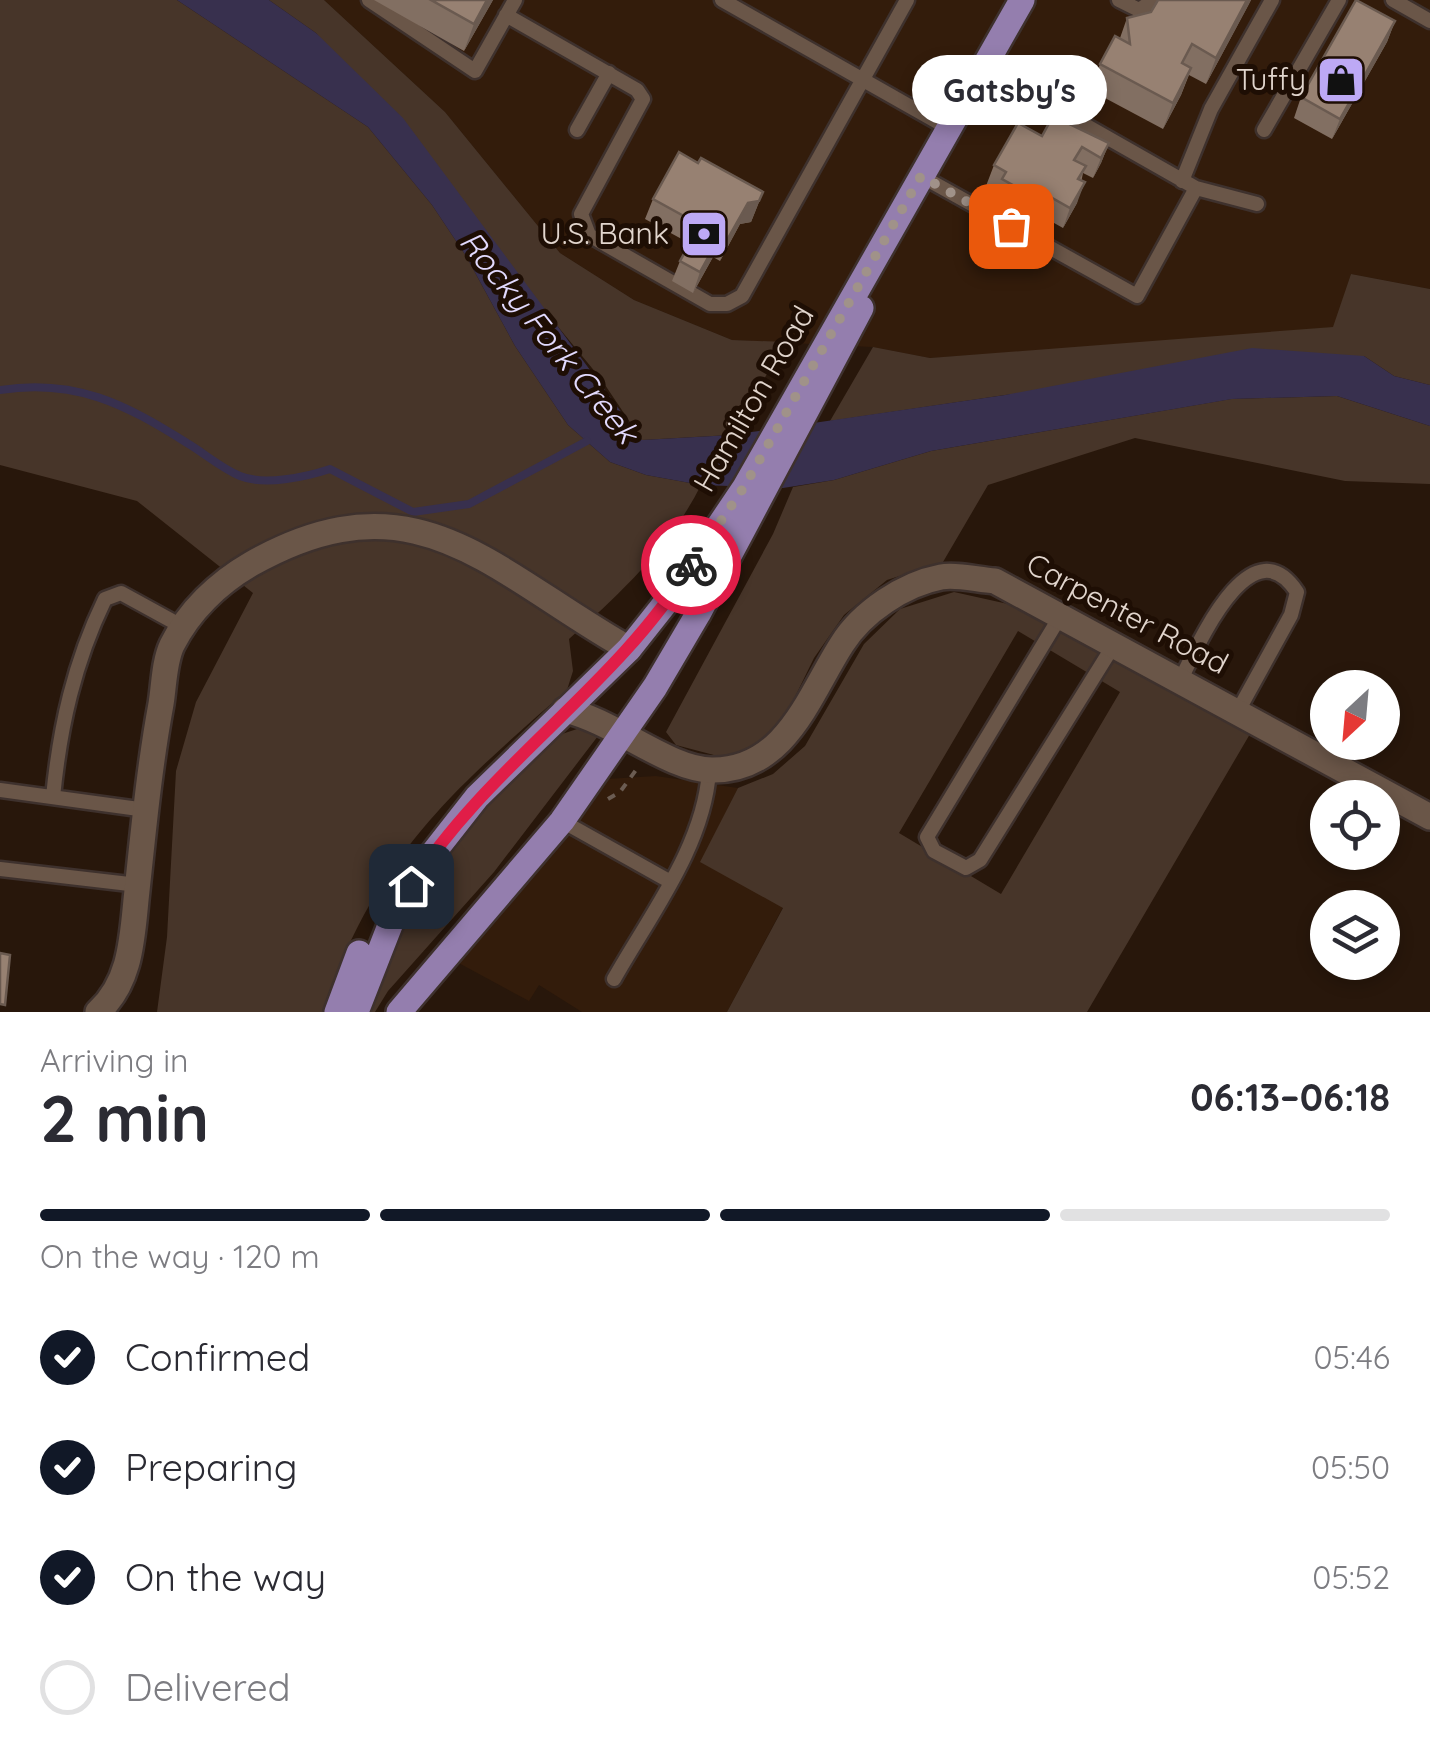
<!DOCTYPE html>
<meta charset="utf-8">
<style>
body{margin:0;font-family:Quicksand,sans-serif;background:#f7f7f7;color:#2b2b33;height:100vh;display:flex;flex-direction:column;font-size:38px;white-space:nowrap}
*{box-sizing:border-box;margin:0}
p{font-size:32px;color:#7c7c81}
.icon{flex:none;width:55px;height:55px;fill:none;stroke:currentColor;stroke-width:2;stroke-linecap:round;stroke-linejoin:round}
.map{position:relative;height:1012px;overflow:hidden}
.details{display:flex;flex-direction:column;background:#fff;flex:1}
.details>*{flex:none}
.needle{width:65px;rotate:206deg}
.controls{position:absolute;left:1310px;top:670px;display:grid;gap:20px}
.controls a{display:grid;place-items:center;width:90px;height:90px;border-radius:50%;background:#fff;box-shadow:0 5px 15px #0003;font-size:50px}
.pin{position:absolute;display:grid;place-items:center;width:85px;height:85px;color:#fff;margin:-42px;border-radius:20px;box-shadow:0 5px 15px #0006}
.courier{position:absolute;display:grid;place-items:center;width:100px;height:100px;margin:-50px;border:8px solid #e11d48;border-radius:50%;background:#fff;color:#222;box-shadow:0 2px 12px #0007}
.bubble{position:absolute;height:70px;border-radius:35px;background:#fff;box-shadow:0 5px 15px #0003;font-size:32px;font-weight:700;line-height:70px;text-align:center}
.summary em{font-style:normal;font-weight:700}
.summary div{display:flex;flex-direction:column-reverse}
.summary{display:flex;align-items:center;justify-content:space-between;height:170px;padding:0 40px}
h1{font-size:65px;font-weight:700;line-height:75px}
.bar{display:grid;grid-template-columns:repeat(4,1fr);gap:15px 10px;align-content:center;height:120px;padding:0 40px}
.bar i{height:12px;border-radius:8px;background:#e1e1e2}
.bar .active{background:#111827}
.bar p{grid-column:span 4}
ol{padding:0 40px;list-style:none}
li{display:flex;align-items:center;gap:30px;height:110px}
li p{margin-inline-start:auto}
li .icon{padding:10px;border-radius:50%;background:#111827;color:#fff;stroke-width:4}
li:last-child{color:#7c7c81}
li i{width:55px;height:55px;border:5px solid #e1e1e2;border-radius:50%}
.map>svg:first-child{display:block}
.built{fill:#331c0b}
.green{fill:#473529;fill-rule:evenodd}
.water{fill:#38304e}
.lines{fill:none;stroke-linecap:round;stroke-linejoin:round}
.stream{stroke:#38304e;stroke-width:8}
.lane-casing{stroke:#3e312d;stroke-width:19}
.street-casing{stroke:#3e312d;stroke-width:30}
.primary-casing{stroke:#3e312d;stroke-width:30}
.path{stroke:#6b5c52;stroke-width:4;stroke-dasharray:8 8;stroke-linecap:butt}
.lane{stroke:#6a5648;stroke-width:14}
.street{stroke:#6a5648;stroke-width:25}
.primary{stroke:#947eae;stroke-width:25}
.wall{fill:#826f62}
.shaded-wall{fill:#6a5a50}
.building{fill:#978172;stroke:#6a5a50;stroke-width:2.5}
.done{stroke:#a09289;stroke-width:10;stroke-dasharray:0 18}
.route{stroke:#e11d48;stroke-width:12}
.labels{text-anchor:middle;stroke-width:10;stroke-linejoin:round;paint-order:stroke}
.poi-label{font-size:30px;fill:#e1d5cd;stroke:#1e0e04;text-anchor:end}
.street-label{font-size:30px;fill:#e1d5cd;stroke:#1e0e04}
.water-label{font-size:32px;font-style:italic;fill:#e2dafe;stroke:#1e0e04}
</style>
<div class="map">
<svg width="1430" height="1012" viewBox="0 0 1430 1012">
<rect width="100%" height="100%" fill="#28170b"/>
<path class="built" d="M324,0H1430V289L1351,274L1334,327L1235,337L930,358L872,347L732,340L634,300L560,253L445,112Z
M656,776L738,788L701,862L783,907L727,1012H582L539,985L529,1001L455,961L607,779Z"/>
<path class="green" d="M0,0H177L368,127L432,205L466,256L515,346L568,425L610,462L646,475L701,485C670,547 620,594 569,639L573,671L567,690C447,795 376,857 322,1012H157L167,937L176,771L196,702L253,593L137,501L0,465Z
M269,0H324L445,112L560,253L634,300L732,340L786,342L731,435L642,440L601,379L316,33Z
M1351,274L1430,289V385L1394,376L1364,356L1005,395L830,421L873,347L930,358L1333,327Z
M1337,396L1430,426V484L1345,481L1135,438L988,485L943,562L887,580L844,615L814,658L790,707L764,741L729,759L676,745L666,732L773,534L793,487L834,480L931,451L1231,399Z
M954,592L1008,604L1250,734L1087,1012H727L783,908L700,862L738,788L773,774L805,746L864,644L900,609ZM1018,631L1120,692L1001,894L899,833Z
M580,728L598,736L494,872L388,991L375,1012H359L433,858L556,736Z"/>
<path class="water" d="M177,0H269L316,33L403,118L642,440L731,435L1005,395L1252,348L1364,356L1394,376L1430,385V426L1337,396L1232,399L931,451L834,480L783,488L701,485L646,475L610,462L568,425L515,346L466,256L432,205L368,127Z"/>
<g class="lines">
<path class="stream" d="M0,390C75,378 125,404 187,443C204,453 221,468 240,476C264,486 306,477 330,469L413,512L469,504L587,441"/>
<g class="lane-casing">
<path id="lane" d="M369,0L475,71L515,0
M722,0L948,128
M1119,0L1139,10L1154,0
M1393,0L1430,21
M506,15L637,90L643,99L581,214L589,235L710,304H727L742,296L907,0
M983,67L1196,188L1257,204
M577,130L609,73
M1264,130L1339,0
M921,176L1137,296L1196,188
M1182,181L1211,109L1272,0
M1061,615L927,837L934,851L966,868L980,860L1115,643
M1181,679C1198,645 1251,522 1297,592L1291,615L1238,711
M0,790L146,810
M53,797C60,726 74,663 105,599L121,593L183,627
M562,821L669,881
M0,869L138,885
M614,979C650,915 704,846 709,771"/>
</g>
<g class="street-casing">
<path id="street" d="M565,710C614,721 669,770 712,770C786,771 809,695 842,644C862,612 904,584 941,577C957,574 978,580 995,581L1430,817
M98,1012C130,983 132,941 136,900C143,835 149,769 161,704C164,686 164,662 172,645C189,611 218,583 251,564C416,471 491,571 629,649"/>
</g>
<g class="primary-casing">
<path id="primary" d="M337,1012L359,953
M356,1012L396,910L426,862L477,797L629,649L675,591L745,487L1022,0
M399,1012L562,821L655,687L698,614L861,308"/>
</g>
<path class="path" d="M608,799L620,792L636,770"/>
<use href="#lane" class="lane"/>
<use href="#street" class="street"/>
<use href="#primary" class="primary"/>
</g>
<path class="wall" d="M374,0H493L464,51Z
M1158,0H1251L1206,84L1189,75L1181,95L1163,129L1090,90L1100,64L1120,38L1127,18L1151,12Z
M1395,21L1387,42L1332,139L1294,118L1301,97Z
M1109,143L1101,163L1093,178L1083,173L1077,203L1063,228L1038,214L1034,221L994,199L997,192L986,186L994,165Z
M698,163L763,192L751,222L740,224L720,261L713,257L693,293L672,281L680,261L689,243L645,219L653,199Z"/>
<path class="shaded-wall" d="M487,0H493L464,51L474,24Z
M1247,0H1251L1248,6L1206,84L1216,58Z
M1395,21L1387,42L1332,139L1340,119Z
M1191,68L1181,95L1163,129L1173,103Z
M1109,143L1101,163L1093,178L1101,158Z
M1085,182L1077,203L1063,228L1070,208Z
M763,192L751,222L740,224L720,261L727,240L748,203Z
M720,236L713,257L693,293L700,272Z"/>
<path class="building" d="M431,0H487L474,24Z
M1158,0H1247L1216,58L1192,44L1182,63L1191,68L1173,103L1100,64L1115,36L1130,44L1127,18L1151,12Z
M1356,0L1395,21L1340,119L1301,97Z
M1053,116L1109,143L1101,158L1082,147L1074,160L1086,166L1078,179L1085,182L1070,208L1045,194L1041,201L1002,179L1006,172L994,165L1018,123L1042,136Z
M679,152L698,163L701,158L763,192L759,201L748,203L727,240L720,236L700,272L680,261L700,225L653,199Z
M0,953L10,955L5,1005L0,1004Z"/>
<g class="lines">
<path class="done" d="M691,565L744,487L921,176L1011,226"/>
<path class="route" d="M411,886C488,765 616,687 691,565"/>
</g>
<defs>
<g id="shop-square" transform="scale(2.5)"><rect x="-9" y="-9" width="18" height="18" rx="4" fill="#bda9f5" stroke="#1e0e04"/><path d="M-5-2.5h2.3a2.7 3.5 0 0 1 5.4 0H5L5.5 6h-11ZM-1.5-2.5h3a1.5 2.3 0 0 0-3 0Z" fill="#111"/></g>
<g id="bank-square" transform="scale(2.5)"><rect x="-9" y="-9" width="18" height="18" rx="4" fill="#bda9f5" stroke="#1e0e04"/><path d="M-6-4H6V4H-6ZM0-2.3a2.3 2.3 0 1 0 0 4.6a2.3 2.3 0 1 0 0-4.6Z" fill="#111"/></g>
</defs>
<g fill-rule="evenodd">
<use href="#shop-square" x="1341" y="80"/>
<use href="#bank-square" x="704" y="234"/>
</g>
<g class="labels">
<g class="poi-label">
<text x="1306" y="90">Tuffy</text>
<text x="669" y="244">U.S. Bank</text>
</g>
<g class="street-label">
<text transform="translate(754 399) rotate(-60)" y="10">Hamilton Road</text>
<text transform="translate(1127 614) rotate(28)" y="10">Carpenter Road</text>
</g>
<g class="water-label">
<text transform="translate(549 337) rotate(51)" y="11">Rocky Fork Creek</text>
</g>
</g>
</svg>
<div class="controls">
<a><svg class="needle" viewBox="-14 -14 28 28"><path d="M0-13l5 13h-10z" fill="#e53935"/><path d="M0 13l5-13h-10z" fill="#7c7c81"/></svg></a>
<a><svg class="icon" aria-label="locate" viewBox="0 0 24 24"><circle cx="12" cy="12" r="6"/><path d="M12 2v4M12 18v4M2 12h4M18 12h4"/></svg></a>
<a><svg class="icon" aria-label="layers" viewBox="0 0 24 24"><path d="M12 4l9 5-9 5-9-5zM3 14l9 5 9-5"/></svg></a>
</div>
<div class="pin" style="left:1011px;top:226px;background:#ea580c"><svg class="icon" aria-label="bag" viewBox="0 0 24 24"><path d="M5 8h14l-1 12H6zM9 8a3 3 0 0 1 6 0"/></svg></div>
<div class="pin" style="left:411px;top:886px;background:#1f2937"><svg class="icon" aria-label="home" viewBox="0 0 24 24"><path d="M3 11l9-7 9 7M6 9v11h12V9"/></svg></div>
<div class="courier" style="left:691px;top:565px"><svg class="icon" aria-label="bike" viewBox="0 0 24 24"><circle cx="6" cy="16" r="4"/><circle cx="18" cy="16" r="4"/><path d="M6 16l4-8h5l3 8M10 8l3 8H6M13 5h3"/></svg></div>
<div class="bubble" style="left:912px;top:55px;width:195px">Gatsby's</div>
</div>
<section class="details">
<div class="summary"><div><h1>2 min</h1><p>Arriving in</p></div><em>06:13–06:18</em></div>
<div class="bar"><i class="active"></i><i class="active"></i><i class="active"></i><i></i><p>On the way · 120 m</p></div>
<ol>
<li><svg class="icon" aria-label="check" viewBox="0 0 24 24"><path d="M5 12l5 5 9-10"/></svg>Confirmed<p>05:46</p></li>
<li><svg class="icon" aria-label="check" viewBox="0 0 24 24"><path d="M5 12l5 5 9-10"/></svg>Preparing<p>05:50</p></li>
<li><svg class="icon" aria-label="check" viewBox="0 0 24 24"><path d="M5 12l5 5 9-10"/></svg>On the way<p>05:52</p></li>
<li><i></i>Delivered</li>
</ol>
</section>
